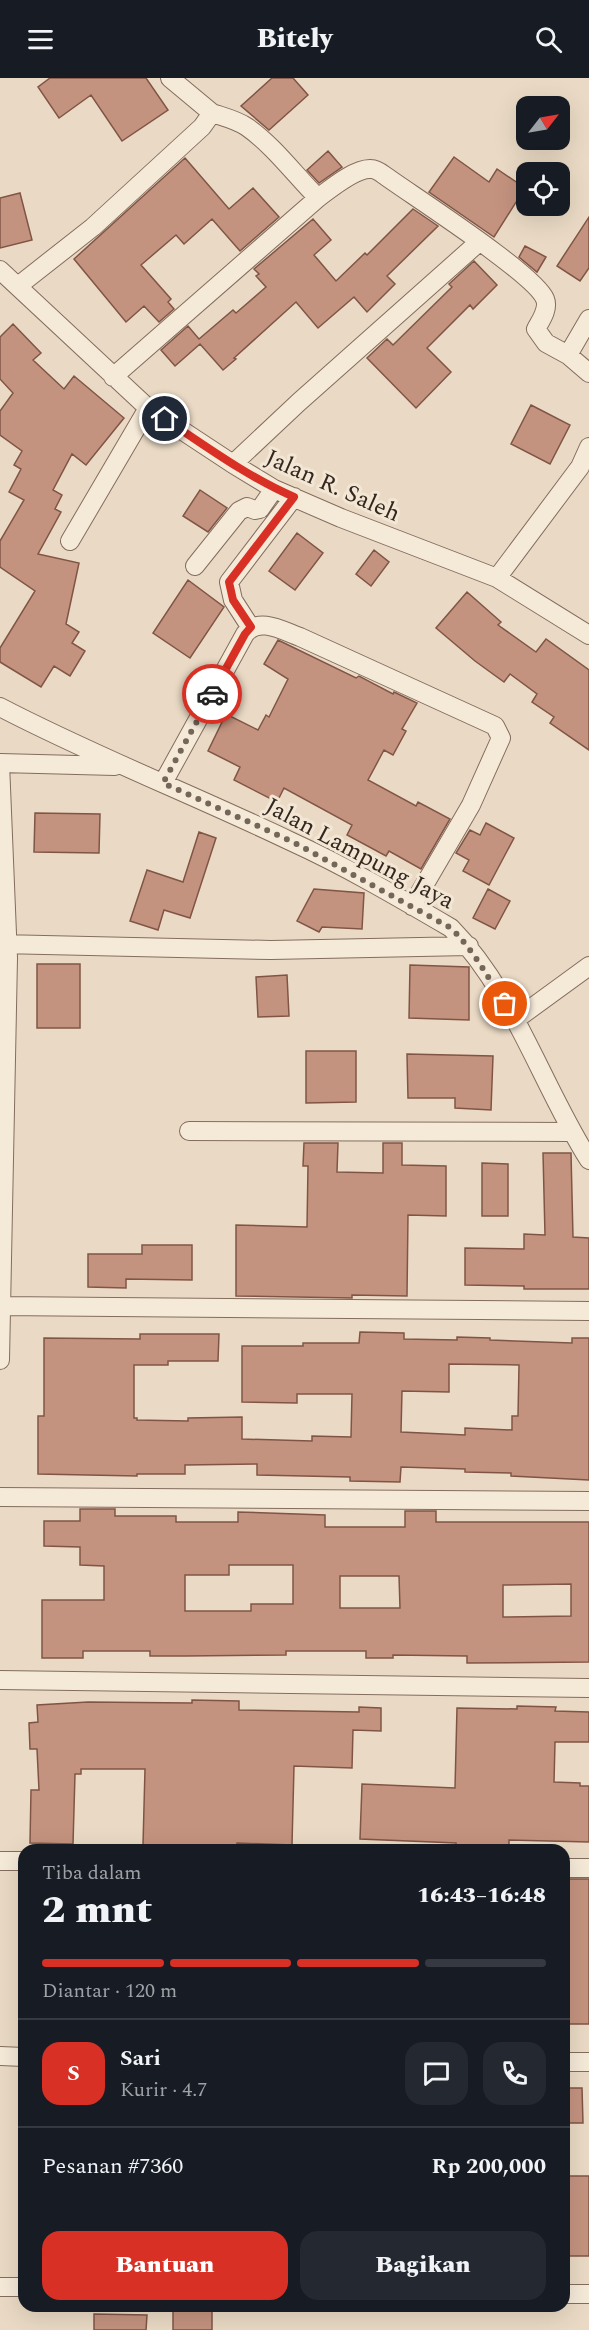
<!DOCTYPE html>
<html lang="id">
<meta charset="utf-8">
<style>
body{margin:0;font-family:Spectral,serif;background:#242831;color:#f1f3f6;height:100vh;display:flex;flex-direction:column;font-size:22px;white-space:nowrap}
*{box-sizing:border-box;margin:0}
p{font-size:20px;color:#9ea1a6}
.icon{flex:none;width:33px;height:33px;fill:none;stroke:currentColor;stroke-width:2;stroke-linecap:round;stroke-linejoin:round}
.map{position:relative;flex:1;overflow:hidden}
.drawer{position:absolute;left:18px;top:1766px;width:552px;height:468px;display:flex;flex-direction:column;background:#171b24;border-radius:18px;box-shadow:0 6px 24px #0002}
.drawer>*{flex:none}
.needle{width:39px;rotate:59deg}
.fabs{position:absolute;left:516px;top:18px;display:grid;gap:12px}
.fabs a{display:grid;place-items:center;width:54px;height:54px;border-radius:12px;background:#171b24;box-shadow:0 6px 24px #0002;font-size:30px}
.pin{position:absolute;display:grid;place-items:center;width:51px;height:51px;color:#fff;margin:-26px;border:3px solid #fff;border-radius:50%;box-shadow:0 2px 6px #0007}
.courier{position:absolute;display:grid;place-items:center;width:60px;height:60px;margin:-30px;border:4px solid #d93025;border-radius:50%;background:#fff;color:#222;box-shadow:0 2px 8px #0007}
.head em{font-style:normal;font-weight:800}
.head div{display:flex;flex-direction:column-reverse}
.head{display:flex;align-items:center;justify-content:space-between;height:102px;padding:0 24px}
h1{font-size:39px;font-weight:800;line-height:45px}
.bar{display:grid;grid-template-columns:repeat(4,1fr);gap:9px 6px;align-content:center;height:72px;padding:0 24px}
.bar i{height:8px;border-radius:4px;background:#363941}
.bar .active{background:#d93025}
.bar p{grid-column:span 4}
.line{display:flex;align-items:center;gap:15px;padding:0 24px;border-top:2px solid #363941}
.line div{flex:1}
.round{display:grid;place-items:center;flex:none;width:63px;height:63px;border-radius:18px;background:#242831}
.button{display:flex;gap:12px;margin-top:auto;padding:12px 24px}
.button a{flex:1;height:69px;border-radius:18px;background:#d93025;color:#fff;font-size:24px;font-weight:800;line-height:69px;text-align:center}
.button a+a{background:#242831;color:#f1f3f6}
header{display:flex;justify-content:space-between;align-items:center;height:78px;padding:0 24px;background:#171b24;font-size:27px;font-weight:800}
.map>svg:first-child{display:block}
.building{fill:#c4937f;stroke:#805545;stroke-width:1.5;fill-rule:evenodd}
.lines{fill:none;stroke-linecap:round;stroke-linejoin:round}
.minor-casing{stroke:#836d5d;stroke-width:20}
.minor{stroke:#f5e9d8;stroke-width:18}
.done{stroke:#746659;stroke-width:6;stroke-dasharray:0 10.8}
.route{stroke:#d93025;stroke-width:8}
.labels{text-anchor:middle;stroke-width:6;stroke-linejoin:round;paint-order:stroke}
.street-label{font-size:24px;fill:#35271f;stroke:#f2e6d4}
</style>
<header><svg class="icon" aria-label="menu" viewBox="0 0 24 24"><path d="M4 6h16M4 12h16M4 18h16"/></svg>Bitely<svg class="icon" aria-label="search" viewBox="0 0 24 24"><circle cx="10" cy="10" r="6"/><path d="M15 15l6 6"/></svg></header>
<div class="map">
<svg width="589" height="2252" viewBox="0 0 589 2252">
<rect width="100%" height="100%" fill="#eadac5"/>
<path class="building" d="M50,0H146L168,32L122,63L91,17L59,40L38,9Z
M272,0H293L308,17L269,52L241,28Z
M328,73L342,89L319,105L307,92Z
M454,79L489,104L497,91L525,110L494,159L429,114Z
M185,80L229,131L253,110L279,139L240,173L212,141L184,166L176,157L141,187L171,221L168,224L174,231L159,244L144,228L126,244L74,181Z
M20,115L32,162L0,170V120Z
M413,131L438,148L387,198L395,206L367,234L354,219L318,250L296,224L234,280L236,281L223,292L200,266L175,288L161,272L188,248L199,261L233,232L236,235L266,209L256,198L259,196L254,191L313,141L331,162L314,177L336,203L365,175L367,177Z
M589,139V190L580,203L557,188Z
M525,168L546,179L537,194L519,179Z
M474,183L497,207L473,231L470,227L427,270L451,294L416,330L367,280L387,261L393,267L452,209L449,206Z
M13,246L41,275L33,282L64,311L74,298L124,340L86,387L72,376L53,412L62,417L55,431L61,434L38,476L79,485L66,546L79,554L72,565L85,573L70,598L54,588L41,609L0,584V570L35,513L0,489V463L24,422L9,414L21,391L14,387L22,373L0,357V333L13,315L0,301V259Z
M531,327L570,347L550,386L511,366Z
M200,412L227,430L208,454L183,438Z
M297,455L323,475L295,512L269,493Z
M374,472L389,484L371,508L356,496Z
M188,502L224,529L190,580L153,555Z
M467,514L501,544L498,547L536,574L546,561L589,592V672L550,645L554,639L532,624L537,616L510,596L504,604L475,583L436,550Z
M278,562L356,600L359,598L393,616L394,614L417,625L402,651L406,653L393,677L384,672L368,702L416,728L418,724L450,741L421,791L389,773L386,778L347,757L352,747L284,710L277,724L234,702L240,689L208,673L226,636L258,652L266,637L269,639L288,601L264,586Z
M35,735L100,736L99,775L34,774Z
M486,745L514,760L489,807L463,793L469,782L456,775L470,752L480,757Z
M199,754L216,760L190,840L164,832L158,852L130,843L147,792L183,804Z
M314,811L364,815L362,851L322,849L319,854L297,843Z
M488,811L510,823L495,851L473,840Z
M37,886H80V950H37Z
M410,887L469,889V942L409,940Z
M287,897L289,938L258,939L256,899Z
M306,973H356V1024L306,1025Z
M407,976L493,978L491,1032L455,1030V1020H408Z
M304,1065H338L337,1094L383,1095V1065H402V1087L446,1088V1138L408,1137L407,1218L352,1217V1220L236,1218V1147L307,1149L308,1088H303Z
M543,1075H571L573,1159L589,1160V1211H524V1208L465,1207V1170L524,1171V1156L545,1157Z
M482,1085L508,1086V1138H482Z
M142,1167H192V1202L126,1201V1210L88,1209V1176H142Z
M360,1254L404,1255V1261L457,1262V1259L490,1260V1262L572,1265V1260H589V1402L511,1398V1395L465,1394V1391L401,1389L400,1404L350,1403V1399L257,1397V1386L185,1387V1396H137V1398L38,1396V1338H44V1260L140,1261V1256H219L218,1283H168V1287H134V1340H137V1342L188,1343V1340L242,1339V1361L312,1363V1358L351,1359L352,1316H297V1325L242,1324V1268H303V1265H359ZM449,1286L519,1287L518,1338H512V1352L465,1350V1357L401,1354L402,1313L449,1314Z
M80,1431H115V1438H176V1444H238V1434L325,1437V1449H405V1433H436V1444H589V1584L467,1585V1578L393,1577V1580H366V1573H286V1577L185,1578H150V1573H83V1580H42V1522H104V1488L80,1487V1469L44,1468V1443H80ZM229,1487H293V1526H251V1533H185V1497H229ZM340,1498H399L400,1530H340ZM571,1506V1538L503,1539V1507Z
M192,1622L239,1623V1632L359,1634V1629L381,1630V1653L353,1652L352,1690L294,1688L292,1767L237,1765V1769L143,1767L145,1691H81V1696H75L73,1766L30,1765L31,1712H39L37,1671H30L29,1645L38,1644L37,1627L88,1624L192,1625Z
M517,1628L556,1629L555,1633L589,1634V1664H555L554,1704L580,1705V1708H589V1764L509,1762V1770L456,1769V1765L360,1761L362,1706L455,1710L457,1630L517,1631Z
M564,1801H589V1946H564Z
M564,2010H582L583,2045H564Z
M564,2098H589V2178H564Z
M173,2230H212V2252H173Z
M94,2236L147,2237L146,2252H94Z"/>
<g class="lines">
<g class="minor-casing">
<path id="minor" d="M212,35C224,39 237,42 247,49C274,68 295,97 318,120C330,111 355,90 371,91C376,91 380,94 384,97C413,118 535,196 545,221C549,231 541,242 536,251L546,265L568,277L589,295
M0,192L148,330L233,386L274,411L341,440L497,500L589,557
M18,208L93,149L202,49L212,35L170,0
M568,277L589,241
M113,299L318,120
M233,386L299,324L479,164
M70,463L148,330
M195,488L239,433L247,429L255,432L260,431L274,411
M497,500L580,389L589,369
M251,550L233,522L229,504L294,419
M0,629C94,678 194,717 290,763C345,788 398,819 451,850C514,914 541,1006 589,1082
M0,685L115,688
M163,705L245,556C259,538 283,553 300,559L495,648L501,660L471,727L412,828
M0,866L271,872L469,868
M515,942L589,888
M189,1053L571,1054
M0,1228L589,1233
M0,1282L8,880L0,685
M0,1419L589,1423
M0,1602L589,1610
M0,1783H24
M564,1790H589
M0,1978L24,1979
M564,1984H589
M0,2209H24
M564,2216H589"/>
</g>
<use href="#minor" class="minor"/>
</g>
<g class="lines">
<path class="done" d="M212,616L163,705L293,764L451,850C474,873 488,899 505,926"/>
<path class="route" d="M165,341C207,369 248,399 294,419L229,504L233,522L251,549L245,556L212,616"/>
</g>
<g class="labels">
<g class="street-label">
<text transform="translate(333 407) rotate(24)" y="8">Jalan R. Saleh</text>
<text transform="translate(360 775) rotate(28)" y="8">Jalan Lampung Jaya</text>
</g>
</g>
</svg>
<div class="fabs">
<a><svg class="needle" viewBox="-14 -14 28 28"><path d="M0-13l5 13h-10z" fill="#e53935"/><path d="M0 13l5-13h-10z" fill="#9ea1a6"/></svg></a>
<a><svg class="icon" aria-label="locate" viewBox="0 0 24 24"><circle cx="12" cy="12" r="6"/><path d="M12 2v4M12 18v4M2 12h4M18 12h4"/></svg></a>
</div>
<div class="pin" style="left:505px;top:926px;background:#ea580c"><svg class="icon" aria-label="bag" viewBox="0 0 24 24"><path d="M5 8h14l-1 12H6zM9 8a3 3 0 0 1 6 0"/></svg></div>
<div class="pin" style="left:165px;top:341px;background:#1f2937"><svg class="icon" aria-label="home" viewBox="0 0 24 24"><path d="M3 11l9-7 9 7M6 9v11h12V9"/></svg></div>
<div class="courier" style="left:212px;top:616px"><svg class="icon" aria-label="car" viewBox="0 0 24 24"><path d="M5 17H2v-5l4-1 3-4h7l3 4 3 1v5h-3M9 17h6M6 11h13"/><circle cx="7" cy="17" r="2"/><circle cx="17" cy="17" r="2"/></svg></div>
<section class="drawer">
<div class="head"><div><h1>2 mnt</h1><p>Tiba dalam</p></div><em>16:43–16:48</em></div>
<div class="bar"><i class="active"></i><i class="active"></i><i class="active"></i><i></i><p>Diantar · 120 m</p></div>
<div class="line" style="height:108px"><b class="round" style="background:#d93025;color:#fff">S</b><div><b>Sari</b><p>Kurir · 4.7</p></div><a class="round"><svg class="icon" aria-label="chat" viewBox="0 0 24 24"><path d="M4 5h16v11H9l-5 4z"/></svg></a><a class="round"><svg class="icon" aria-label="phone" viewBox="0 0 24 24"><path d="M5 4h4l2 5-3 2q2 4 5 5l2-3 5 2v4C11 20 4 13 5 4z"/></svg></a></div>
<div class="line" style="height:78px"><div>Pesanan #7360</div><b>Rp 200,000</b></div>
<div class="button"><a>Bantuan</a><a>Bagikan</a></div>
</section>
</div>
